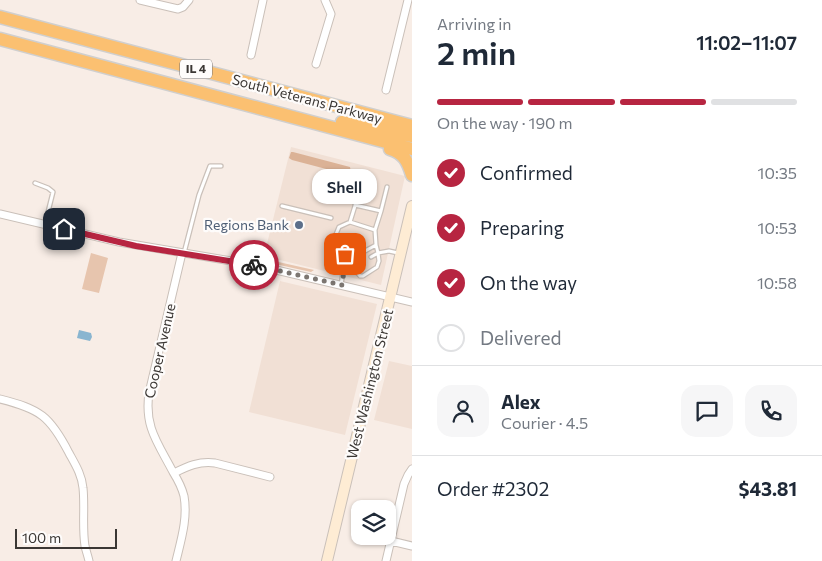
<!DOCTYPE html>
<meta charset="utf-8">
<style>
body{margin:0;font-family:Commissioner,sans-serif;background:#f6f6f7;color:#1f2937;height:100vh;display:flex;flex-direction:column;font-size:19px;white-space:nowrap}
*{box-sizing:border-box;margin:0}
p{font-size:16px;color:#747a83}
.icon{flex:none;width:28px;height:28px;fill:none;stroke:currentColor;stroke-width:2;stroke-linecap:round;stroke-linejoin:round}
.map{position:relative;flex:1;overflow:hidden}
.details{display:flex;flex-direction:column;background:#fff;width:410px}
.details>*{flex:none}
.tools{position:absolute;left:351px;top:500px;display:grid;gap:10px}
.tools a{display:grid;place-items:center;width:45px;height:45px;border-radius:10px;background:#fff;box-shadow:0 1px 4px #0004;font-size:25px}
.scale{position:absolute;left:15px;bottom:12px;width:102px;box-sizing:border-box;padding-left:5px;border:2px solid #3b3734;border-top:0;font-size:14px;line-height:18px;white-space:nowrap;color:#3b3734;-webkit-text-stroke:4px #fefcfb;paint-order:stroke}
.pin{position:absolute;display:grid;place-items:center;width:42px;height:42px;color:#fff;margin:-21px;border-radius:10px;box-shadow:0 2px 8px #0006}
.courier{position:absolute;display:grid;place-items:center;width:50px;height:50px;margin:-25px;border:4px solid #b72541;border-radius:50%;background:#fff;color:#222;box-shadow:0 1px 6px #0007}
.bubble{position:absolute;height:35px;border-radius:15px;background:#fff;box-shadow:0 1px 4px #0004;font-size:16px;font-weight:600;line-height:35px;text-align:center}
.headline em{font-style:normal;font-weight:600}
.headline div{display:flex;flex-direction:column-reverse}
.headline{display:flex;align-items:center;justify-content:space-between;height:85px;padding:0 25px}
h1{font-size:32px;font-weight:600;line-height:38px}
.bar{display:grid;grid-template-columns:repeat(4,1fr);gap:8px 5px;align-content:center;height:60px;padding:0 25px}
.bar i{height:6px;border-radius:4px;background:#e0e1e3}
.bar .current{background:#b72541}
.bar p{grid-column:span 4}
.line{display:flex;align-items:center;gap:12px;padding:0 25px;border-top:1px solid #e0e1e3}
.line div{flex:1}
.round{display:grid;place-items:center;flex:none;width:52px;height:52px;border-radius:15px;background:#f6f6f7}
ol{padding:0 25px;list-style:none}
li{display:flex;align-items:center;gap:15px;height:55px}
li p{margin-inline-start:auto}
li .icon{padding:5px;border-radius:50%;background:#b72541;color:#fff;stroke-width:4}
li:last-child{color:#747a83}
li i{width:28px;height:28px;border:2px solid #e0e1e3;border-radius:50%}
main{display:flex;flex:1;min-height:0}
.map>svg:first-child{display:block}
.built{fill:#f1e0d5}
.green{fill:#e7c5ae}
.forest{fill:#dbb296}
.water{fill:#89b5d0}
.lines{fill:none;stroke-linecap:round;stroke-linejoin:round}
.lane-casing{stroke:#cac0b9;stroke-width:5.5}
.street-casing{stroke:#cac0b9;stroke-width:9}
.secondary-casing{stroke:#cac0b9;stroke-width:12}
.highway-casing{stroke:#d0cfce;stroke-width:15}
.lane{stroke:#fff;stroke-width:3}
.street{stroke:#fff;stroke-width:7}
.secondary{stroke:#feecd4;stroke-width:10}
.highway{stroke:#fbc071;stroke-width:12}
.done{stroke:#7d7772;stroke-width:5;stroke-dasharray:0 9}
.route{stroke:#b72541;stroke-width:6}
.service-dot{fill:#5c6f8a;stroke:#fefcfb;stroke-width:2}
.labels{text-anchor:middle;stroke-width:4.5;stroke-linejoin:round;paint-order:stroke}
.shield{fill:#fefcfb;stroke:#767270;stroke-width:1}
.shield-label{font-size:12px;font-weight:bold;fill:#3b3734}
.street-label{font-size:14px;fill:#3b3734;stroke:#fefcfb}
.service-label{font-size:14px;fill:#4e5e75;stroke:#fefcfb;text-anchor:end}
</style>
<main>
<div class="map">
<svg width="412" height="561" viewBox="0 0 412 561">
<rect width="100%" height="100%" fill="#f8ede6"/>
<path class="built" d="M291,147L405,176L381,285L264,256Z
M280,281L377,304L345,435L249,412Z
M389,361L412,366V429L374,420Z"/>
<path class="green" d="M91,253L108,258L99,293L82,289Z
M274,261L314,270L311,272L275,264Z"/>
<path class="forest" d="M291,152H293L350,167L351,172L349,175L292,160L289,158Z"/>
<path class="water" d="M79,330L91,333L92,337L90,341L77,338Z"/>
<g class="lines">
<g class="lane-casing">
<path id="lane" d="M35,183L48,188L53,192L45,224
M355,205L381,211
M282,206L331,218
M350,222L363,180
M375,230L381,211L387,187
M335,237L338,243
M184,253L199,195L210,166H221
M345,254L354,269L360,276H363L377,267L379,261L378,253L371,257
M343,263L376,245
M341,285C345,262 343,264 332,244L339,227L350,222L375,230L376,245L378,253L389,251L398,253"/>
</g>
<g class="street-casing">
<path id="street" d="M140,0L178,9L183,7L189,0
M251,55L263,0
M316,64L331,14L325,0
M386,90L408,0
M0,214L119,242L255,265L412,302
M0,399C40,409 50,416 69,453C75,464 82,475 83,488C85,507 82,527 85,546C86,551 88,556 89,561
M174,473C188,466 199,461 215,463L270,477
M391,541L412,546
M176,561C181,540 188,518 184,496C182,488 178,480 173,472C158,443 144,427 149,393L182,253
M386,561L404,484L408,475L412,469"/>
</g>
<g class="secondary-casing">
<path id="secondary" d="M327,561L412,206"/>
</g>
<g class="highway-casing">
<path id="highway" d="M0,17L412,126
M0,39L412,149
M342,122L412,136
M390,149C404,153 408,162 412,175"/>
</g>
<use href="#lane" class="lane"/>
<use href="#street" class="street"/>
<use href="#secondary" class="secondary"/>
<use href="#highway" class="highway"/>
</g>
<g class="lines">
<path class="done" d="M254,265L342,285L344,271L343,264L348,260L345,254"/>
<path class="route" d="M64,229L136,246L254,265"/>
</g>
<circle class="service-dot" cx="299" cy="225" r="5"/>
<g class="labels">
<rect class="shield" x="180" y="59.5" width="32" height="19" rx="4"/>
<g class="shield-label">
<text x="196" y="73">IL 4</text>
</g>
<g class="street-label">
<text transform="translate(307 99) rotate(15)" y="5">South Veterans Parkway</text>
<text transform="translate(160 351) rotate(-77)" y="5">Cooper Avenue</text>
<text transform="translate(370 384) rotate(-76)" y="5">West Washington Street</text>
</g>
<g class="service-label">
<text x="289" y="230">Regions Bank</text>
</g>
</g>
</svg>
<div class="tools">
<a><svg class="icon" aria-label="layers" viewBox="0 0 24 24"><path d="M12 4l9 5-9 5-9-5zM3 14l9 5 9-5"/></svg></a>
</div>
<div class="scale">100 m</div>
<div class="pin" style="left:345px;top:254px;background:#ea580c"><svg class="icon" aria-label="bag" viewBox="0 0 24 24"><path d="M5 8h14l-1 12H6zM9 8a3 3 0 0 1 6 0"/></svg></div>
<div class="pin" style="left:64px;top:229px;background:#1f2937"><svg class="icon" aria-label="home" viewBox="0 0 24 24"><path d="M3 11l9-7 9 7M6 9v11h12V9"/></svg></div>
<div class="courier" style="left:254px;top:265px"><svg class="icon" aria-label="bike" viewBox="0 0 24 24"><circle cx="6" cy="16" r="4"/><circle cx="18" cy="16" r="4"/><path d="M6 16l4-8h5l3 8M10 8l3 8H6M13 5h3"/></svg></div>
<div class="bubble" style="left:312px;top:169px;width:65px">Shell</div>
</div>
<section class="details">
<div class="headline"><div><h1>2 min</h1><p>Arriving in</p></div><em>11:02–11:07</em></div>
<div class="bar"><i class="current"></i><i class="current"></i><i class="current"></i><i></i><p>On the way · 190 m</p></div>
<ol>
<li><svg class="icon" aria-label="check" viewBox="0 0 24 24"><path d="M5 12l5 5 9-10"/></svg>Confirmed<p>10:35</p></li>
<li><svg class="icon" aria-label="check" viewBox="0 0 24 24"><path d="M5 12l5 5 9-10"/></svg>Preparing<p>10:53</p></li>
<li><svg class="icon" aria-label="check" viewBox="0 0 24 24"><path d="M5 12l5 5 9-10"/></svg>On the way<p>10:58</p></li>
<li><i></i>Delivered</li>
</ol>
<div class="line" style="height:90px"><a class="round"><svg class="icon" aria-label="person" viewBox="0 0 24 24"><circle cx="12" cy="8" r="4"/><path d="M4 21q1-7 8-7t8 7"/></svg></a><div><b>Alex</b><p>Courier · 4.5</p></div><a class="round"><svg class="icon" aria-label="chat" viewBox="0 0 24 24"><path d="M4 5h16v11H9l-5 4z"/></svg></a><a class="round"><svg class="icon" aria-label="phone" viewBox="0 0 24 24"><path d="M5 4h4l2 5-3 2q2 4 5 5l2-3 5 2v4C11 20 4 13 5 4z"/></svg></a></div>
<div class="line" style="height:65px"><div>Order #2302</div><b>$43.81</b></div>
</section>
</main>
